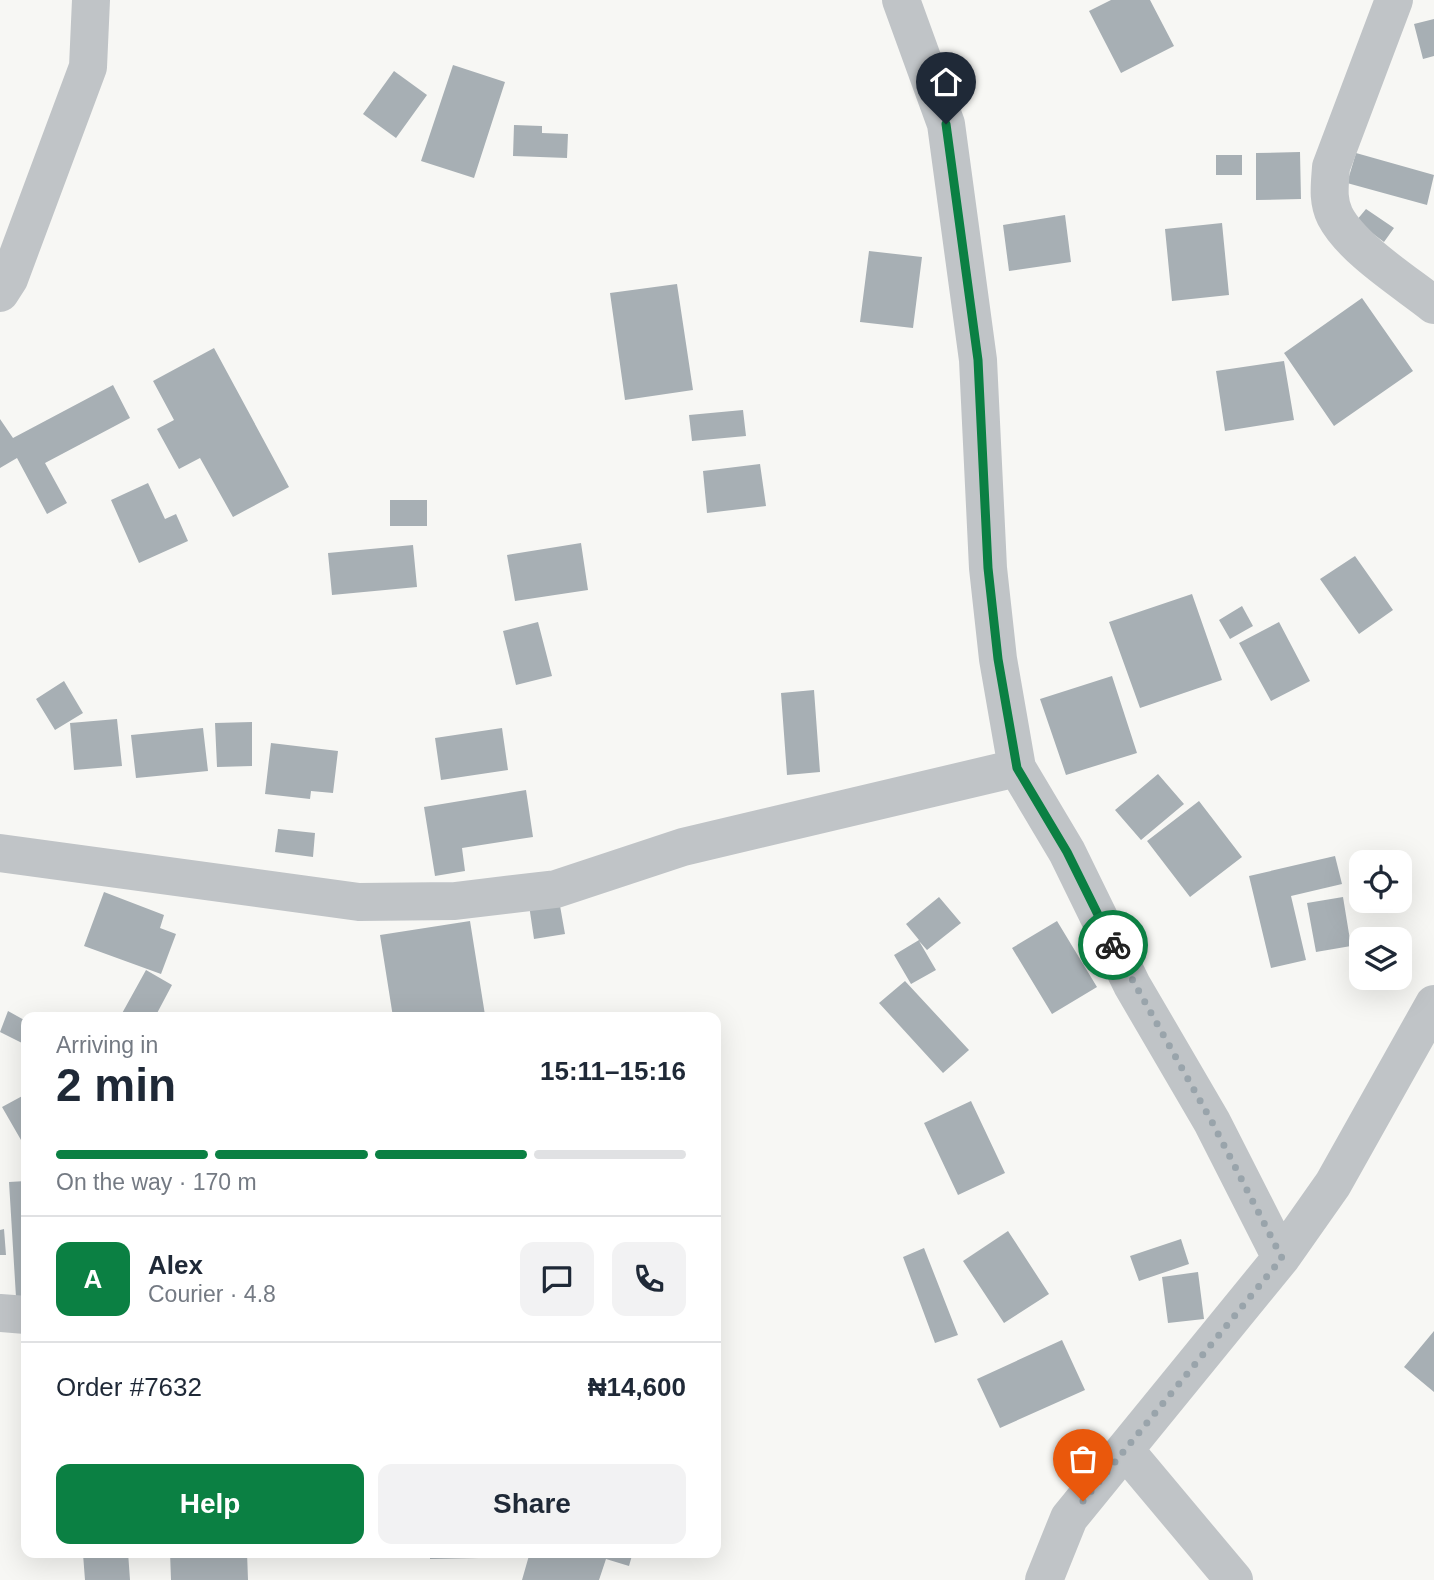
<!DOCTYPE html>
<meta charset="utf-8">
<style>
body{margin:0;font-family:Arial,sans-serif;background:#f2f2f3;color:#1f2937;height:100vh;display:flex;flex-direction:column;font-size:26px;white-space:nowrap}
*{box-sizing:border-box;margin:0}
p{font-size:23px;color:#747a83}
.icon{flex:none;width:38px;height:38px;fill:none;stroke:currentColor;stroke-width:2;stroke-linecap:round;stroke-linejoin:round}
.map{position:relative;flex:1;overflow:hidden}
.drawer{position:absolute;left:21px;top:1012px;width:700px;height:546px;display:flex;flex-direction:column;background:#fff;border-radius:14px;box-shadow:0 7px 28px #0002}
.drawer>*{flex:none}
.fabs{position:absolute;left:1349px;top:850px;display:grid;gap:14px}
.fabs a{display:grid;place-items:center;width:63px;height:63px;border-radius:14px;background:#fff;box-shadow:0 7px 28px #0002;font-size:35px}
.pin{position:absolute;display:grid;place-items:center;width:60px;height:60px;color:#fff;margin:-72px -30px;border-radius:50% 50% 50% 0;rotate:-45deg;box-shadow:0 0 7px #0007}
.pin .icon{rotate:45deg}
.courier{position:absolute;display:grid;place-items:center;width:70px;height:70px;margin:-35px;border:5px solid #0b8043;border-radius:50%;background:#fff;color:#222;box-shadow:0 2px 9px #0007}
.summary em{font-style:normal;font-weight:700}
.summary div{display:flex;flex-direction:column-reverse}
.summary{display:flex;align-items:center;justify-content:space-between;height:119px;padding:0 35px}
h1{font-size:46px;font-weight:700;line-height:52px}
.bar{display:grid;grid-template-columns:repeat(4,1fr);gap:10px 7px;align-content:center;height:84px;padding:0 35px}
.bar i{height:9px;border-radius:5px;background:#e0e1e3}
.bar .on{background:#0b8043}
.bar p{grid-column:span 4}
.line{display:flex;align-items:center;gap:18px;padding:0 35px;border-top:2px solid #e0e1e3}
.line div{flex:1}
.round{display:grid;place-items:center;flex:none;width:74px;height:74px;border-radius:14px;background:#f2f2f3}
.button{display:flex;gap:14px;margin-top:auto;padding:14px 35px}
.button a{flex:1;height:80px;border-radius:14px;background:#0b8043;color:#fff;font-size:28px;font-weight:700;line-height:80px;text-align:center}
.button a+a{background:#f2f2f3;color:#1f2937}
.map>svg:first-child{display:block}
.building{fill:#a7afb4}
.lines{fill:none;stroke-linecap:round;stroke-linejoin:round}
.minor{stroke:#c0c4c7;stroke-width:38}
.done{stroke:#99a4ab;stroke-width:7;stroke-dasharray:0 12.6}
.route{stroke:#0b8043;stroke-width:9}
</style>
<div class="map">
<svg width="1434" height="1580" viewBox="0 0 1434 1580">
<rect width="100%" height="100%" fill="#f7f7f4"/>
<path class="building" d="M1111,0H1150L1174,46L1121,73L1089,11Z
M1434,19V56L1423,59L1414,24Z
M453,65L505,82L474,178L421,161Z
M394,71L427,95L396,138L363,114Z
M514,125L542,126V133L568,134L567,158L513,156Z
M1300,152L1301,199L1256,200V153Z
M1356,153L1434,175L1427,205L1347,183Z
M1216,155H1242V175H1216Z
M1366,209L1394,228L1384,242L1356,221Z
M1065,215L1071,262L1009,271L1003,225Z
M1222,223L1229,295L1172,301L1165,229Z
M869,251L922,257L913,328L860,322Z
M677,284L693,390L625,400L610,293Z
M1362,298L1413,371L1334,426L1284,353Z
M214,348L289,487L233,517L200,458L179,469L157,429L174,420L153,381Z
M1284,361L1294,420L1225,431L1216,371Z
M113,385L130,418L45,463L67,503L47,514L17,458L0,468V419L13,438Z
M743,410L746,436L692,441L689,415Z
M760,464L766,506L707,513L703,471Z
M148,483L165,519L176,514L188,541L139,563L111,500Z
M390,500H427V526H390Z
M581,543L588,590L515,601L507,555Z
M413,545L417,587L332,595L328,553Z
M1355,556L1393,610L1359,634L1320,579Z
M1192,594L1222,680L1140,708L1109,622Z
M1242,606L1253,626L1230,639L1219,620Z
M538,622L552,676L516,685L503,631Z
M1279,622L1310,681L1271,701L1239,643Z
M1112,676L1137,753L1066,775L1040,699Z
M64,681L83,713L55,730L36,699Z
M814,690L820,772L787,775L781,693Z
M117,719L122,766L74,770L70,723Z
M252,722V766L217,767L215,723Z
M203,728L208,771L136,778L131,735Z
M502,728L508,770L441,780L435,738Z
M271,743L338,751L333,793L311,791L310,799L265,794Z
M1158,774L1184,804L1141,840L1115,810Z
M526,790L533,837L462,848L465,871L435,876L424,807Z
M1199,801L1242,857L1190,897L1147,841Z
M278,829L315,833L313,857L275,852Z
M1335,856L1342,884L1291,896L1306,960L1271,968L1249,876Z
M104,892L164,915L160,928L176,934L161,974L84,946Z
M939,897L961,923L927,950L919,941L936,970L911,984L894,955L919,940L906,924Z
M1343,897L1351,946L1316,952L1307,903Z
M559,900L565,934L534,939L529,905Z
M470,921L485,1015L393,1017L380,935Z
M1057,921L1097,987L1052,1014L1012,948Z
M146,970L172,985L155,1017H120Z
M905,981L969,1050L943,1073L879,1003Z
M8,1011L26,1021V1045L0,1032Z
M26,1094V1138L21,1140L2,1107Z
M971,1101L1005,1173L958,1195L924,1123Z
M26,1181V1297H16L9,1182Z
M4,1229L6,1255H0V1230Z
M1008,1231L1049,1294L1004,1323L963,1261Z
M1181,1239L1189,1264L1139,1281L1130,1256Z
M924,1248L958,1335L935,1343L903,1257Z
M1198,1272L1204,1319L1168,1323L1162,1277Z
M1434,1331V1392L1404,1367Z
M1062,1340L1085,1390L1000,1428L977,1379Z
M128,1552L130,1580H85L83,1554Z
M170,1552H247L248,1580H171Z
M430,1552H479V1558L430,1559Z
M530,1552H633L629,1566L606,1559L599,1580H522Z"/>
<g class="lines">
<path class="minor" d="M901,0L946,124L978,360L988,568L998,659L1017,768L1067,852L1132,985L1212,1122L1281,1258
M1394,0L1331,167C1330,184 1327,200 1335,216C1352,249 1405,282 1434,305
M0,293L9,279L88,67L91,0
M0,853L359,902L455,901L556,889L683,847L1017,768
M0,1313L26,1315
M1125,1450L1234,1580
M1044,1580L1069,1518L1281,1258L1333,1184L1434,1004"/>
</g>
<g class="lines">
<path class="done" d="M1083,1501L1282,1258L1212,1122L1113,945"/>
<path class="route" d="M946,124L978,360L988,568L998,659L1017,768L1067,852L1113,945"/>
</g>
</svg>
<div class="fabs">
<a><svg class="icon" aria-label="locate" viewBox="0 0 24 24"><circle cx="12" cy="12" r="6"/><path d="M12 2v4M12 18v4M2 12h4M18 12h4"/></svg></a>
<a><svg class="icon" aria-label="layers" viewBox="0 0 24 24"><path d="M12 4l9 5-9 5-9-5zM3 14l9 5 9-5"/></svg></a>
</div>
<div class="pin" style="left:1083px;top:1501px;background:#ea580c"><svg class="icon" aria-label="bag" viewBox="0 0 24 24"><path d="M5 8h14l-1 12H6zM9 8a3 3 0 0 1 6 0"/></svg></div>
<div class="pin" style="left:946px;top:124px;background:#1f2937"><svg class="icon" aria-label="home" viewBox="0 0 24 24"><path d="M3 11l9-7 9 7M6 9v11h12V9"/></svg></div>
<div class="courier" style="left:1113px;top:945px"><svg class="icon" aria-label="bike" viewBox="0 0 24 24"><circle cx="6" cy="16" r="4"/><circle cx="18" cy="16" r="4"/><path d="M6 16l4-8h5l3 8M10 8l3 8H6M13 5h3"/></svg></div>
<section class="drawer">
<div class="summary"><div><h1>2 min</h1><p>Arriving in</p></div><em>15:11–15:16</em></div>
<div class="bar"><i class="on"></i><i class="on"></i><i class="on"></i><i></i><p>On the way · 170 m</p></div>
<div class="line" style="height:126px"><b class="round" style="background:#0b8043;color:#fff">A</b><div><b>Alex</b><p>Courier · 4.8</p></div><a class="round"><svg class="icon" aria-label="chat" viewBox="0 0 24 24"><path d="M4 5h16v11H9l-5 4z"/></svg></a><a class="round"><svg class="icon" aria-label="phone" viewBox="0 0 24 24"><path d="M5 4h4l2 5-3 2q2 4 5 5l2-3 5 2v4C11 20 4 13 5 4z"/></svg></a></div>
<div class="line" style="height:91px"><div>Order #7632</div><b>₦14,600</b></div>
<div class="button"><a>Help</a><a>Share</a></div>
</section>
</div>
